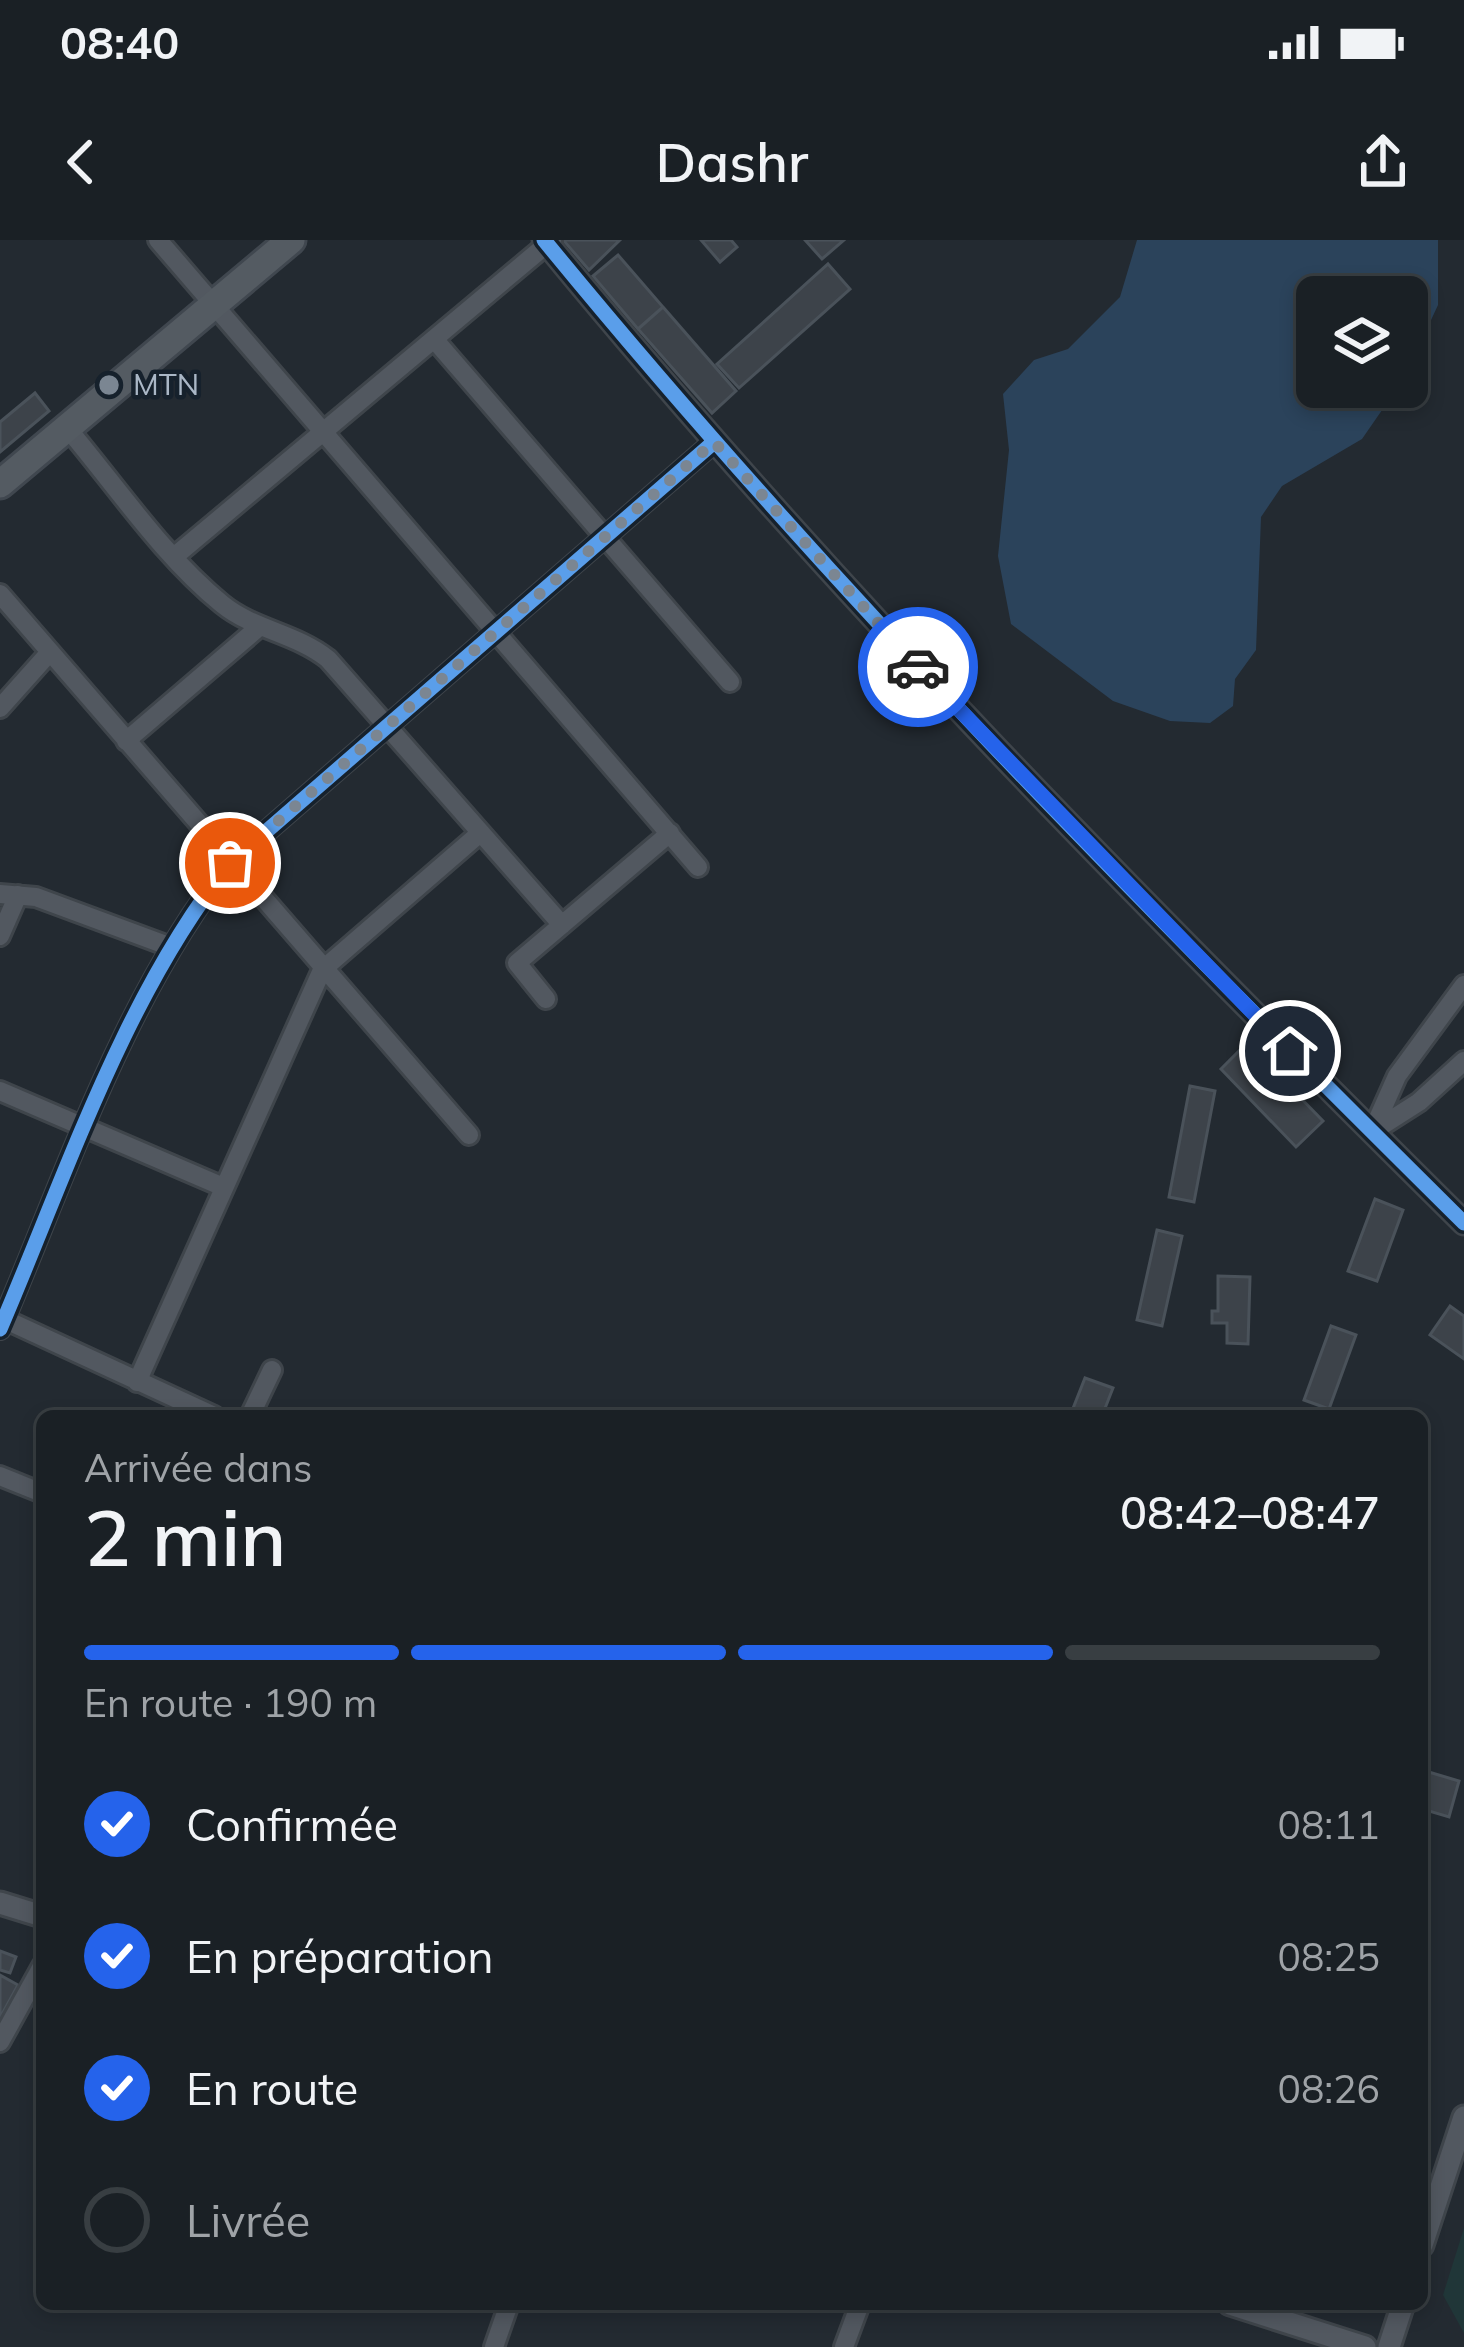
<!DOCTYPE html>
<html lang="fr">
<meta charset="utf-8">
<style>
body{margin:0;font-family:Mulish,sans-serif;background:#23282d;color:#f1f3f6;height:100vh;display:flex;flex-direction:column;font-size:45px;white-space:nowrap}
*{box-sizing:border-box;margin:0}
p{font-size:39px;color:#9fa3a7}
.icon{flex:none;width:66px;height:66px;fill:none;stroke:currentColor;stroke-width:2;stroke-linecap:round;stroke-linejoin:round}
.map{position:relative;flex:1;overflow:hidden}
.panel{position:absolute;left:36px;top:1170px;width:1392px;height:900px;display:flex;flex-direction:column;background:#1a2025;border-radius:18px;box-shadow:0 6px 18px #0003,0 0 0 3px #383e42}
.panel>*{flex:none}
.fabs{position:absolute;left:1296px;top:36px;display:grid;gap:24px}
.fabs a{display:grid;place-items:center;width:132px;height:132px;border-radius:18px;background:#1a2025;box-shadow:0 6px 18px #0003,0 0 0 3px #383e42;font-size:60px}
.pin{position:absolute;display:grid;place-items:center;width:102px;height:102px;color:#fff;margin:-51px;border:6px solid #fff;border-radius:50%;box-shadow:0 3px 12px #0007}
.courier{position:absolute;display:grid;place-items:center;width:120px;height:120px;margin:-60px;border:9px solid #2563eb;border-radius:50%;background:#fff;color:#222;box-shadow:0 3px 15px #0007}
.overview em{font-style:normal;font-weight:600}
.overview div{display:flex;flex-direction:column-reverse}
.overview{display:flex;align-items:center;justify-content:space-between;height:204px;padding:0 48px}
h1{font-size:78px;font-weight:600;line-height:90px}
.bar{display:grid;grid-template-columns:repeat(4,1fr);gap:18px 12px;align-content:center;height:144px;padding:0 48px}
.bar i{height:15px;border-radius:9px;background:#383e42}
.bar .on{background:#2563eb}
.bar p{grid-column:span 4}
ol{padding:0 48px;list-style:none}
li{display:flex;align-items:center;gap:36px;height:132px}
li p{margin-inline-start:auto}
li .icon{padding:12px;border-radius:50%;background:#2563eb;color:#fff;stroke-width:4}
li:last-child{color:#9fa3a7}
li i{width:66px;height:66px;border:6px solid #383e42;border-radius:50%}
.status{display:flex;justify-content:space-between;align-items:center;height:84px;padding:0 60px;background:#1a2025;direction:ltr}
.status svg{height:33px;fill:currentColor}
header{display:flex;justify-content:space-between;align-items:center;height:156px;padding:0 48px;background:#1a2025;font-size:54px;font-weight:600}
.map>svg:first-child{display:block}
.green{fill:#203638}
.water{fill:#2b435b}
.building{fill:#3d434a;stroke:#4a525a;stroke-width:3}
.lines{fill:none;stroke-linecap:round;stroke-linejoin:round}
.minor-casing{stroke:#3f454b;stroke-width:24}
.tertiary-casing{stroke:#3f454b;stroke-width:27}
.primary-casing{stroke:#40474f;stroke-width:33}
.minor{stroke:#525860;stroke-width:18}
.tertiary{stroke:#525860;stroke-width:21}
.primary{stroke:#545b62;stroke-width:27}
.cycleway-casing{stroke:#16212c;stroke-width:22}
.cycleway{stroke:#5a9eea;stroke-width:15}
.done{stroke:#7b8692;stroke-width:12;stroke-dasharray:0 21.6}
.route{stroke:#2563eb;stroke-width:15}
.poi-dot{fill:#7b8692;stroke:#16212c;stroke-width:4.5}
.labels{text-anchor:middle;stroke-width:9;stroke-linejoin:round;paint-order:stroke}
.poi-label{font-size:30px;fill:#aab7c6;stroke:#16212c;text-anchor:start}
</style>
<div class="status"><b>08:40</b><svg viewBox="0 0 49 12"><path d="M0 12V9h3v3zM5 12V6h3v6zM10 12V3h3v9zM15 12V0h3v12zM26 1h20v11H26zM47 4h2v5h-2z"/></svg></div>
<header><svg class="icon" aria-label="back" viewBox="0 0 24 24"><path d="M15 5l-7 7 7 7"/></svg>Dashr<svg class="icon" aria-label="share" viewBox="0 0 24 24"><path d="M12 15V3M7 8l5-5 5 5M5 13v7h14v-7"/></svg></header>
<div class="map">
<svg width="1464" height="2107" viewBox="0 0 1464 2107">
<rect width="100%" height="100%" fill="#232a31"/>
<path class="green" d="M1464,1988V2093L1443,2055Z"/>
<path class="water" d="M1137,0H1438V65L1407,132V57H1317V147H1398L1362,199L1282,246L1261,277L1256,410L1235,439L1233,466L1210,483L1170,481L1113,461L1011,384L998,316L1009,210L1003,154L1034,120L1068,109L1120,57Z"/>
<path class="building" d="M620,0L589,30L564,1V0Z
M701,0H731L737,7L720,22Z
M805,0H844L822,19Z
M618,15L663,67L638,89L593,36Z
M828,24L850,49L739,148L717,124Z
M663,67L736,151L712,173L638,89Z
M35,153L49,171L0,212V182Z
M1247,803L1323,881L1296,907L1221,829Z
M1190,846L1215,851L1194,962L1169,957Z
M1375,959L1403,970L1377,1041L1348,1031Z
M1157,990L1182,996L1162,1086L1137,1080Z
M1218,1036L1250,1037L1248,1104L1227,1103V1083H1212V1071H1218Z
M1450,1066L1464,1076V1119L1430,1095Z
M1331,1086L1356,1095L1329,1169L1304,1160Z
M1085,1138L1113,1148L1102,1176H1070Z
M1422,1530L1459,1541L1449,1577L1422,1569Z
M0,1711L16,1717L10,1733L0,1730Z
M0,1735L18,1745L0,1778Z"/>
<g class="lines">
<g class="minor-casing">
<path id="minor" d="M158,0L698,627
M434,99L730,442
M68,189C117,247 163,316 222,364C254,390 295,393 328,419L562,685
M175,316L552,0
M0,354L469,895
M0,468L50,412
M126,501L259,387
M0,654L36,657L171,707
M0,696L18,655
M546,759L517,723L670,593
M0,851L221,946
M1372,892L1397,836L1464,745
M1372,892L1419,862L1464,821
M4,1079L214,1176
M0,1089C66,935 125,754 230,623L714,202
M137,1142L322,730L479,594
M250,1176L272,1130
M0,1236L42,1253
M0,1802L42,1726
M494,2107L509,2064
M844,2107L860,2064"/>
</g>
<g class="tertiary-casing">
<path id="tertiary" d="M544,0C829,348 1145,667 1464,983
M0,1663L42,1676
M1422,2005L1464,1877
M1230,2064L1365,2107
M1389,2107L1403,2064"/>
</g>
<g class="primary-casing">
<path id="primary" d="M0,244L291,0"/>
</g>
<use href="#minor" class="minor"/>
<use href="#tertiary" class="tertiary"/>
<use href="#primary" class="primary"/>
<g class="cycleway-casing">
<path id="cycleway" d="M544,0C829,348 1145,667 1464,983
M0,1089C66,935 125,754 230,623L714,202"/>
</g>
<use href="#cycleway" class="cycleway"/>
</g>
<g class="lines">
<path class="done" d="M230,623L714,202L918,427"/>
<path class="route" d="M918,427L1290,811"/>
</g>
<circle class="poi-dot" cx="109" cy="145" r="12"/>
<g class="labels">
<g class="poi-label">
<text x="133" y="155">MTN</text>
</g>
</g>
</svg>
<div class="fabs">
<a><svg class="icon" aria-label="layers" viewBox="0 0 24 24"><path d="M12 4l9 5-9 5-9-5zM3 14l9 5 9-5"/></svg></a>
</div>
<div class="pin" style="left:230px;top:623px;background:#ea580c"><svg class="icon" aria-label="bag" viewBox="0 0 24 24"><path d="M5 8h14l-1 12H6zM9 8a3 3 0 0 1 6 0"/></svg></div>
<div class="pin" style="left:1290px;top:811px;background:#1f2937"><svg class="icon" aria-label="home" viewBox="0 0 24 24"><path d="M3 11l9-7 9 7M6 9v11h12V9"/></svg></div>
<div class="courier" style="left:918px;top:427px"><svg class="icon" aria-label="car" viewBox="0 0 24 24"><path d="M5 17H2v-5l4-1 3-4h7l3 4 3 1v5h-3M9 17h6M6 11h13"/><circle cx="7" cy="17" r="2"/><circle cx="17" cy="17" r="2"/></svg></div>
<section class="panel">
<div class="overview"><div><h1>2 min</h1><p>Arrivée dans</p></div><em>08:42–08:47</em></div>
<div class="bar"><i class="on"></i><i class="on"></i><i class="on"></i><i></i><p>En route · 190 m</p></div>
<ol>
<li><svg class="icon" aria-label="check" viewBox="0 0 24 24"><path d="M5 12l5 5 9-10"/></svg>Confirmée<p>08:11</p></li>
<li><svg class="icon" aria-label="check" viewBox="0 0 24 24"><path d="M5 12l5 5 9-10"/></svg>En préparation<p>08:25</p></li>
<li><svg class="icon" aria-label="check" viewBox="0 0 24 24"><path d="M5 12l5 5 9-10"/></svg>En route<p>08:26</p></li>
<li><i></i>Livrée</li>
</ol>
</section>
</div>
